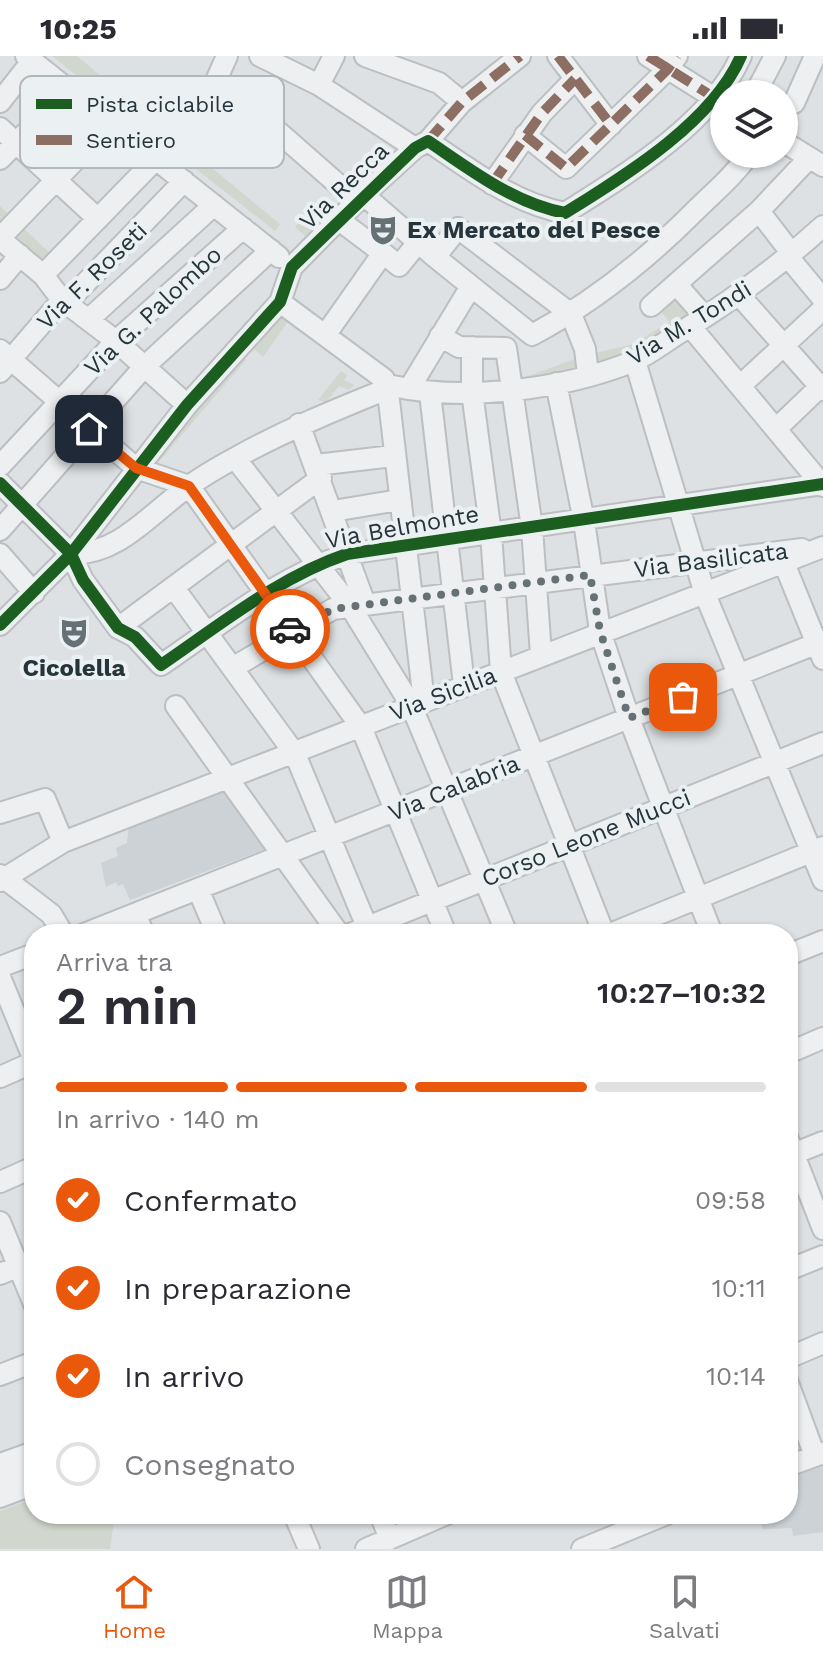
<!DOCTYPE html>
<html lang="it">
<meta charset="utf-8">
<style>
body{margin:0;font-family:"Work Sans",sans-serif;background:#f7f7f7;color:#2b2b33;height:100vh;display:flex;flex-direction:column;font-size:30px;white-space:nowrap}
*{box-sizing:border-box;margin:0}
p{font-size:26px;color:#7c7c81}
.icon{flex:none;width:44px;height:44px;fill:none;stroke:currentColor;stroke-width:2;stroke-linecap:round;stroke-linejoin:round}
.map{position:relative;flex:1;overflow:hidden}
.details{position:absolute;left:24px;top:868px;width:774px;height:600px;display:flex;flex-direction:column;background:#fff;border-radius:32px;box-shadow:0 2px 6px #0004}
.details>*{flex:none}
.buttons{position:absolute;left:710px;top:24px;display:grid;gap:16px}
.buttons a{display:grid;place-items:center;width:88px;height:88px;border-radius:50%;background:#fff;box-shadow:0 2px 6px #0004;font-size:40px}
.pin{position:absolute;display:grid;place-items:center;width:68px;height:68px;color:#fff;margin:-34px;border-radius:16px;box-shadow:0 4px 12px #0006}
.courier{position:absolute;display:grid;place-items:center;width:80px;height:80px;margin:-40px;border:6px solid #ea580c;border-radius:50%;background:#fff;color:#222;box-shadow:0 2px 10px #0007}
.summary em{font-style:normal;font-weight:600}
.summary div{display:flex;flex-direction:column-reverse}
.summary{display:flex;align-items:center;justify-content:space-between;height:136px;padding:0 32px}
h1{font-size:52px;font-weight:600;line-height:60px}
.bar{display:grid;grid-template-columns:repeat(4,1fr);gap:12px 8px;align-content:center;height:96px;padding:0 32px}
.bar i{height:10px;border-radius:6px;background:#e1e1e2}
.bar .current{background:#ea580c}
.bar p{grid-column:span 4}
ol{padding:0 32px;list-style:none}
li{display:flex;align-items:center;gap:24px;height:88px}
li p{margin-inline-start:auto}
li .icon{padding:8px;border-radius:50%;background:#ea580c;color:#fff;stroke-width:4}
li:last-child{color:#7c7c81}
li i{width:44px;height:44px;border:4px solid #e1e1e2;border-radius:50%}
.status{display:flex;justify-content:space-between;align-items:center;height:56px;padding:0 40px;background:#fff;direction:ltr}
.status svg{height:22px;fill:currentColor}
.tab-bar{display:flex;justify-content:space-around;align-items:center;height:112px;border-top:2px solid #e1e1e2;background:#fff;font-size:22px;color:#7c7c81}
.tab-bar a{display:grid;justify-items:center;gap:4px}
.tab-bar .current{color:#ea580c}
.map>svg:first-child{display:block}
.built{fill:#ccd2d6}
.green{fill:#d1d7ce}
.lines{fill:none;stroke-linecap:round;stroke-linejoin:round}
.minor-casing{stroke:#bcbfc1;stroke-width:24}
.minor{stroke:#edeff0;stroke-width:20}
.quiet{stroke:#8d6e63;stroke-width:10;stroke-dasharray:20 10;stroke-linecap:butt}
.cycleway-casing{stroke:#ebf1f3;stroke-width:17}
.cycleway{stroke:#1b5e20;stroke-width:12}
.done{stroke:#667176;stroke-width:8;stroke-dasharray:0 14.4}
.route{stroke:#ea580c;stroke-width:10}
.labels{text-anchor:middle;stroke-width:8;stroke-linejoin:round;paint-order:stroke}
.street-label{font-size:24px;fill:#26343b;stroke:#ebf1f3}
.poi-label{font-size:24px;font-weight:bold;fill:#26343b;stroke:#ebf1f3;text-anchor:start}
.key{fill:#ebf1f3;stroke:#b0b8bc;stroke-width:2}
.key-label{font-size:22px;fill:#26343b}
</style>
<div class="status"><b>10:25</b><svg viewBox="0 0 49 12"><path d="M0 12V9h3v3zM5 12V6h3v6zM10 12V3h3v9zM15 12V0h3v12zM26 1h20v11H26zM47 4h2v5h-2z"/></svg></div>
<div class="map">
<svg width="823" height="1493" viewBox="0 0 823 1493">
<rect width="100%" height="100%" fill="#dde1e3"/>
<path class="built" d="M226,729L269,792L130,844L123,828L118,830L116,826L106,831L101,807L118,800L116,792L127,787L129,766Z
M823,1406V1476L793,1480L792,1472L763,1473L758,1458H788V1419Z"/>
<path class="green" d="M52,0H77L280,168L275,175Z
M0,150L51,198L42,210L0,174Z
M310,154L321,163L305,180L295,171Z
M677,237L694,260L633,297L596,306L595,297L633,288L669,266L659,252Z
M284,259L290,263L263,301L254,293L267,278L263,275L274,263L278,266Z
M241,300L246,304L156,409L148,407Z
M580,301L581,314L523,327V322Z
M341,315L347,319L344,324L354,329L349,334L339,330L326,346L318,344Z
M34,1442V1458H115L110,1493H0V1455Z"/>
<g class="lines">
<g class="minor-casing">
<path id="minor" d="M26,0L279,201
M260,0L319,29L415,92
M365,0L439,27L462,46
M558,0L611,69
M648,0L724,48
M319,29L334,0
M755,38L775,0
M0,46L32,5
M794,47L815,0
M203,54L251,83L261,68L267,66L357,145
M0,72L98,163
M185,79L203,54L227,0
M525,79L566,112L667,14L677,0
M428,85C471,114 513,147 565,157C624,120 712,67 741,0
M784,86L823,110
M0,103L69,34
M492,128L542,57L575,23
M365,140L435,201L458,172L571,258L585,293L588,318
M759,155L792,198
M339,164L383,197
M0,182L111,67
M0,183L43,219L62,244L116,285L187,349
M435,201L532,279C592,247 646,204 694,156C714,136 733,121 749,98
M789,202L823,243
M43,219L156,103
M0,223L20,199
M676,228L705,261
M740,240L823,334
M280,246L384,323
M651,250L759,155L809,102
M89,263L214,149
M690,270L823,430
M326,278L383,197L399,210L420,184
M440,280L459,291L506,292L532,472L541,599
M472,291V336L491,478L501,616L604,878
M0,294L136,412L189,430L361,671L446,878
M635,305L705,538L823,824
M0,316L62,244L73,240L184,125
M556,327L584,465L600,575L629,662L712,878
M393,330C465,346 566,333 634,305C650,298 666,285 681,276C733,244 778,211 823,170
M740,330L823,253
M409,333L470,232
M388,336L424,646
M430,337L464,629
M299,368L365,548
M776,373L823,328
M235,402L350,550L411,649L507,878
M316,409L393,400
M0,410L116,285L243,172
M0,427L71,498L83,524L118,572L135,581L161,609C221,568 279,521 347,498L823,428
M333,455L399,444
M0,474L144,311L271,194
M0,498L34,537
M71,498C119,498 149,459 185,433C201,421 220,410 237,401C284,375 332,355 382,335
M784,507L823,603
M174,532L295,698L370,878
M0,569L71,498L187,349L280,246L292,211L357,145L415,92L428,85L462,46L520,0
M118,572L321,422
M234,611L333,553L802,493
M176,650L339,878
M0,757L45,743L63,786
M0,819L51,858L63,878
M0,825L63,786L823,491
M198,833L217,878
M135,858L144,878
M84,878L823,585
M350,878L823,687
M610,878L823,791
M788,899L823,885
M0,911L34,898
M0,921L34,1004
M788,997L823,982
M0,1021L34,1006
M788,1083L823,1173
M788,1100L823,1086
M0,1126L34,1111
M0,1166L34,1248
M788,1214L823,1200
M0,1218L34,1204
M788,1302L823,1287
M0,1319L34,1306
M788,1327L815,1400
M0,1408L34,1396
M788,1410L823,1397
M0,1425L34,1413
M0,1441L34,1428
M294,1458L309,1493
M380,1458L390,1483
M366,1493L447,1458
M582,1493L667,1458"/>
</g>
<use href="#minor" class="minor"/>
<path class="quiet" d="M558,0L611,69
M648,0L715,42
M185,79L203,54
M525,79L566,112L667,14L677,0
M428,85L462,46L520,0
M492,128L542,57L575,23"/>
<g class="cycleway-casing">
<path id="cycleway" d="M0,427L71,498L83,524L118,572L135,581L161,609C221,568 279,521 347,498L823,428
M0,569L71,498L187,349L280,246L292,211L415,92L428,85C471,114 513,147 565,157C624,120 712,67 741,0"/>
</g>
<use href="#cycleway" class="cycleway"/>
</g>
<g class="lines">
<path class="done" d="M290,573L292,575L333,553L590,519L600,575L629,662L683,641"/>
<path class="route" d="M89,373L136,412L189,430L290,573"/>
</g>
<defs>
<g id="theatre-bare" transform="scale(2.4)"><path d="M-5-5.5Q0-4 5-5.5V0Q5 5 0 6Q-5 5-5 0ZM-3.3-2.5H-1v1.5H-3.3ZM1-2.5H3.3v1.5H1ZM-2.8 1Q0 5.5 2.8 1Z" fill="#667176" stroke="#ebf1f3" stroke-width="2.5" paint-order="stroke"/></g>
</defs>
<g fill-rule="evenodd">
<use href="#theatre-bare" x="383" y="174"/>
<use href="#theatre-bare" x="74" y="577"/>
</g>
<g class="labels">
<g class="street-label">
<text transform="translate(344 130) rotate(-44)" y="8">Via Recca</text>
<text transform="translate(92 220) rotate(-44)" y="8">Via F. Roseti</text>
<text transform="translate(153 255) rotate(-43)" y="8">Via G. Palombo</text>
<text transform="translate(689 267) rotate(-31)" y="8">Via M. Tondi</text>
<text transform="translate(402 471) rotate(-10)" y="8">Via Belmonte</text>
<text transform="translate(711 504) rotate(-7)" y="8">Via Basilicata</text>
<text transform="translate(443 638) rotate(-21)" y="8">Via Sicilia</text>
<text transform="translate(454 732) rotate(-22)" y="8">Via Calabria</text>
<text transform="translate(586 782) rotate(-22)" y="8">Corso Leone Mucci</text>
</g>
<g class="poi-label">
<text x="407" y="182">Ex Mercato del Pesce</text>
<text x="74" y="620" text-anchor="middle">Cicolella</text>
</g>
</g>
<rect x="20" y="20" width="264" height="92" rx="12" class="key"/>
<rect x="36" y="43" width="36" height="10" fill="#1b5e20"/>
<rect x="36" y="79" width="36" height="10" fill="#8d6e63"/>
<g class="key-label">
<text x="86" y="56">Pista ciclabile</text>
<text x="86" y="92">Sentiero</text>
</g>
</svg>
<div class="buttons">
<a><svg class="icon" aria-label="layers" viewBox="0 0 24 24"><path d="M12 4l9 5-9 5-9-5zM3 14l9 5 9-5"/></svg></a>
</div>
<div class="pin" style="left:683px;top:641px;background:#ea580c"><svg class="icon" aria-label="bag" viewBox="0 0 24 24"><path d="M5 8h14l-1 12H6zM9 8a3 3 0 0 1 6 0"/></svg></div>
<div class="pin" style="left:89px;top:373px;background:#1f2937"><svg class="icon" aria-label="home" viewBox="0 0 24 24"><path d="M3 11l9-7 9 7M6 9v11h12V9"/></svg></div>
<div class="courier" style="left:290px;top:573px"><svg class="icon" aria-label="car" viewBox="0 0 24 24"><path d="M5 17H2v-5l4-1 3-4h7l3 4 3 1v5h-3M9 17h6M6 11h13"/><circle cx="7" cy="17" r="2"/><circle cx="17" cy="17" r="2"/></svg></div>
<section class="details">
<div class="summary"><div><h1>2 min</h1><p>Arriva tra</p></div><em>10:27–10:32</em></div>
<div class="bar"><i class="current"></i><i class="current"></i><i class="current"></i><i></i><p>In arrivo · 140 m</p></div>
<ol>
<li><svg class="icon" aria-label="check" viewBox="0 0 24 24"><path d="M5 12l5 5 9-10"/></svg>Confermato<p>09:58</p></li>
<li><svg class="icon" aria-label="check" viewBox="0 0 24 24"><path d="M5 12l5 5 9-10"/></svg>In preparazione<p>10:11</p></li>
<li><svg class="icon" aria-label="check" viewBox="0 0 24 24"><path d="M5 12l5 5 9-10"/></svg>In arrivo<p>10:14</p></li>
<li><i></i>Consegnato</li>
</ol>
</section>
</div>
<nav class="tab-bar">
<a class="current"><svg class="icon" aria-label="home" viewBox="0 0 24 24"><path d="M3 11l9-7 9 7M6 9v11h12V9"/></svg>Home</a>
<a><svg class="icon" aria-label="map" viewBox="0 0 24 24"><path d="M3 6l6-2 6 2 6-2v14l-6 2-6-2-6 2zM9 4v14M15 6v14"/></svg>Mappa</a>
<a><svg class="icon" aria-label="saved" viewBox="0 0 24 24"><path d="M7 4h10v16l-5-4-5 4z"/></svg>Salvati</a>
</nav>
